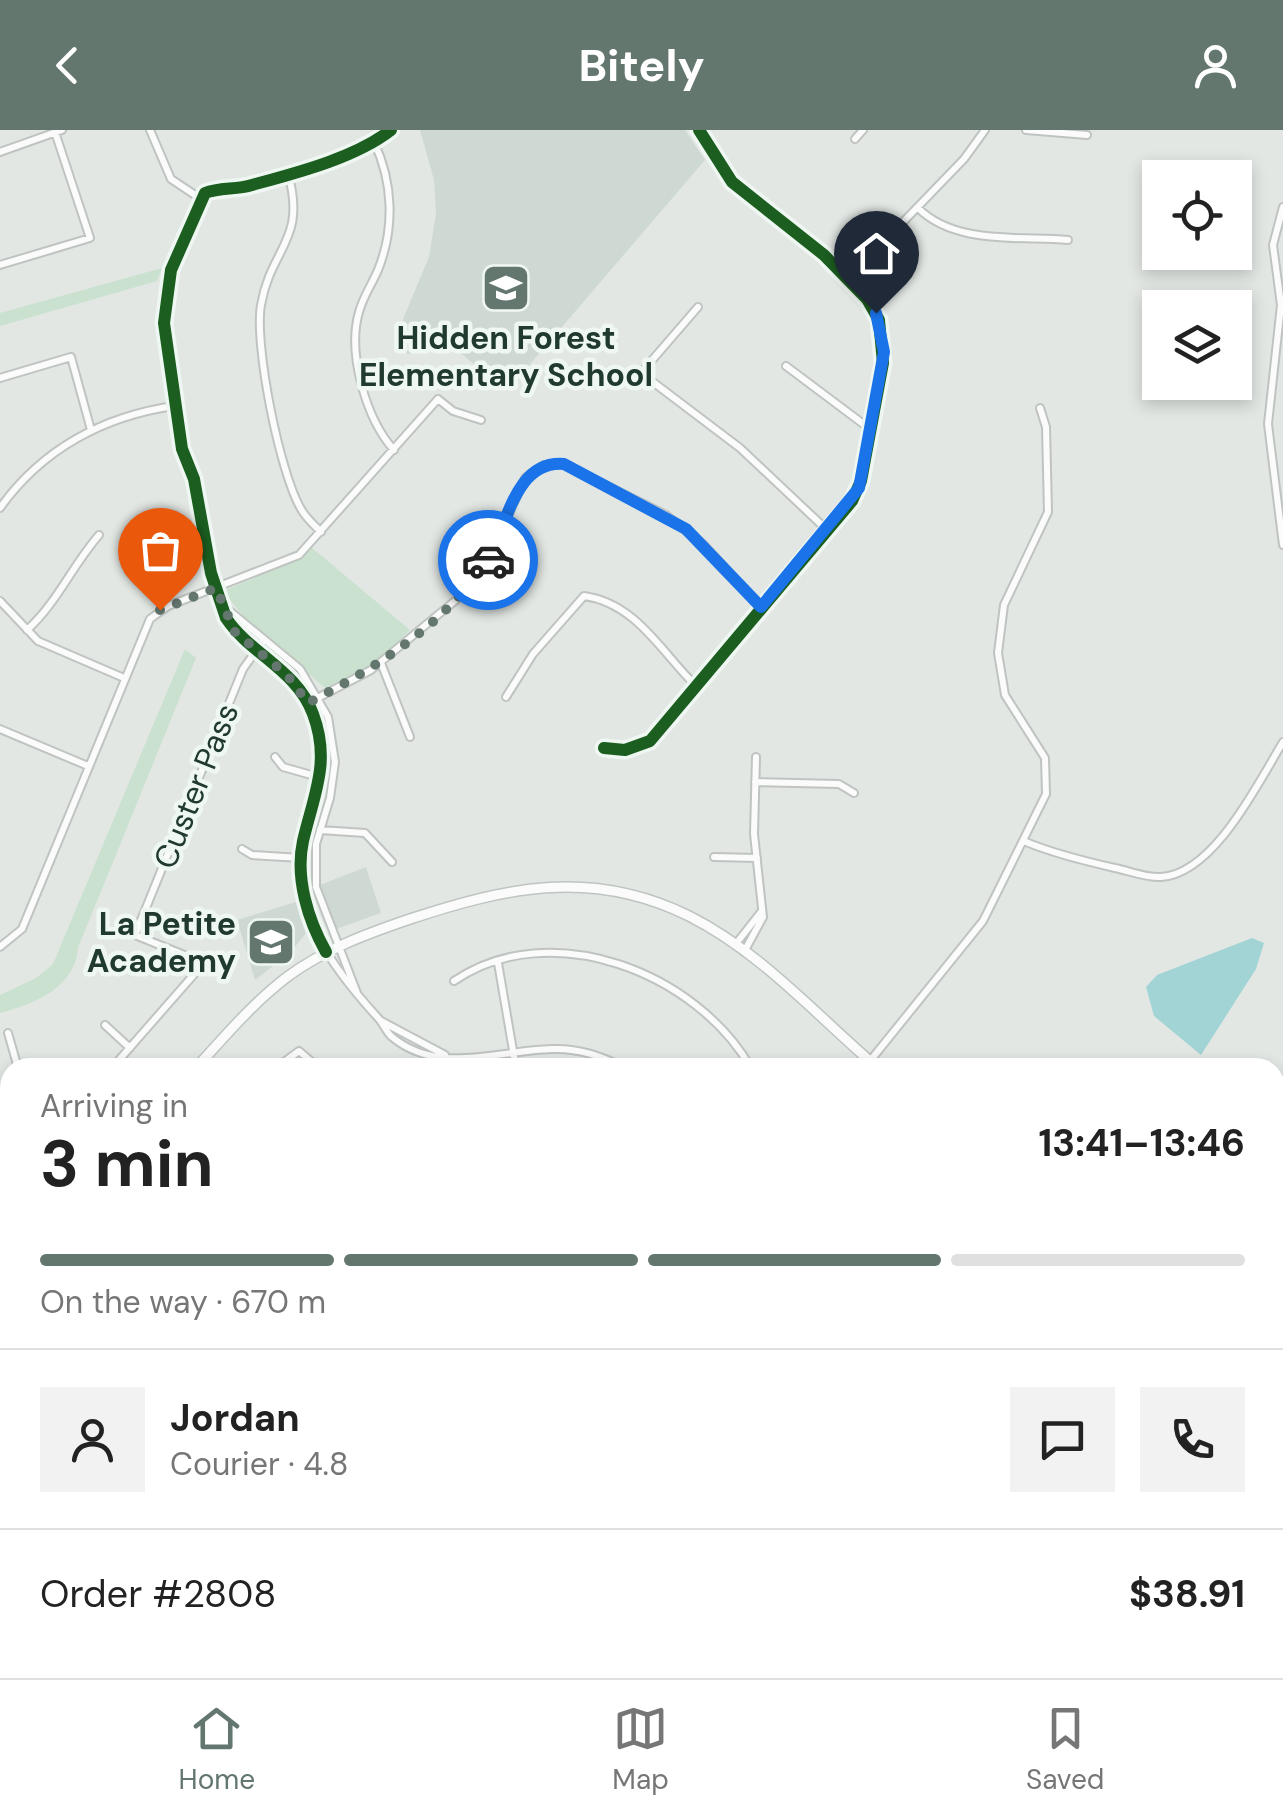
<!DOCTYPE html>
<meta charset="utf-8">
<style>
body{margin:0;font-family:"DM Sans",sans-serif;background:#f2f2f2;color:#222;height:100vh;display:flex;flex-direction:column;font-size:38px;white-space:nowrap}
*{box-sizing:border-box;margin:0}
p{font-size:32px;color:#767676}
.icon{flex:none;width:55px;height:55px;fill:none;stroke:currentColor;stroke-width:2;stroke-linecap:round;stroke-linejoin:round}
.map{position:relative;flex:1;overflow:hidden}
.panel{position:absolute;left:0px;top:928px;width:1285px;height:622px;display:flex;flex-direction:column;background:#fff;border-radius:30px 30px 0 0;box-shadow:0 5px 15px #0003}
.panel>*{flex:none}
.controls{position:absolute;left:1142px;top:30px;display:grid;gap:20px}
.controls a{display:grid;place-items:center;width:110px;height:110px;border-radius:0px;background:#fff;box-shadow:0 5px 15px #0003;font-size:50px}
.pin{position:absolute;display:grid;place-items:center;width:85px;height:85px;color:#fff;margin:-102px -42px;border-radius:50% 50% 50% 0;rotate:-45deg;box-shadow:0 0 10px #0007}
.pin .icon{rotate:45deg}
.courier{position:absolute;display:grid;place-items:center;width:100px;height:100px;margin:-50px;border:8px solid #1a73e8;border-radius:50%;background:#fff;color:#222;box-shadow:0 2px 12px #0007}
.summary em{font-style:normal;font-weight:700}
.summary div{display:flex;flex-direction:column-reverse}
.summary{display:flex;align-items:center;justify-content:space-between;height:170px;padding:0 40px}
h1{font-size:65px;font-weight:700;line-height:75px}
.bar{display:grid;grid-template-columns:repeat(4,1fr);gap:15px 10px;align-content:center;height:120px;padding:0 40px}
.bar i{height:12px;border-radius:8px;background:#e0e0e0}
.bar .current{background:#64776f}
.bar p{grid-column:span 4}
.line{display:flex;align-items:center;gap:25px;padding:0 40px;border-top:2px solid #e0e0e0}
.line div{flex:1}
.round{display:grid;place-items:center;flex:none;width:105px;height:105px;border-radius:0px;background:#f2f2f2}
header{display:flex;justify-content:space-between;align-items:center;height:130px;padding:0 40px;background:#64776f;color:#fff;font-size:45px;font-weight:700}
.tabs{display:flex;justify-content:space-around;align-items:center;height:140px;border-top:2px solid #e0e0e0;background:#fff;font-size:28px;color:#767676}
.tabs a{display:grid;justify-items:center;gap:5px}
.tabs .current{color:#64776f}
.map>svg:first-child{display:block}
.built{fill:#cfd9d4}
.green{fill:#cae1cf}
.water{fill:#a2d4d6}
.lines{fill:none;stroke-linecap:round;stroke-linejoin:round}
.river{stroke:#a2d4d6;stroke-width:12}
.minor-casing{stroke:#bfc4c1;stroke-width:10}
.secondary-casing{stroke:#bec5c1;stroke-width:12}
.minor{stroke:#fbfbfb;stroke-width:6}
.secondary{stroke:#fbfbfb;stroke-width:9}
.cycleway-casing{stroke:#eff7f2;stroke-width:19}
.cycleway{stroke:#1b5e20;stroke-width:12}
.done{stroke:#64776f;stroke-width:10;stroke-dasharray:0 18}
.route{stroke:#1a73e8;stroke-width:12}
.labels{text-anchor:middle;stroke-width:9;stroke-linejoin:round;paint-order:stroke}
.poi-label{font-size:32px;font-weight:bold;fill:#203a30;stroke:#eff7f2}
.street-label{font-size:32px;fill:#203a30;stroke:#eff7f2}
</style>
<header><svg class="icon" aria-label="back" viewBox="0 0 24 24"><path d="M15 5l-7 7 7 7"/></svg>Bitely<svg class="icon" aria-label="person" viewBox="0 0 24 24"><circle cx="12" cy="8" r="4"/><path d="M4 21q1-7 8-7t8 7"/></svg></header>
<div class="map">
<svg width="1283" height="1548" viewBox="0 0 1283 1548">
<rect width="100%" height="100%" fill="#e2e7e4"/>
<path class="built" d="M420,0H685L705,30L507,261L453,217L407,224L403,189L429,127L436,83L434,50Z
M366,737L381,783L336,799L320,755Z
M296,772L306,803L291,822L255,850L237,790Z"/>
<path class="green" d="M162,138L157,151L0,196V183Z
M311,417L410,500L376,532L325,558L248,492L223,461L285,435Z
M185,519L196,528L78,818C75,858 34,874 0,883V865L36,848L53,834Z
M0,1044L10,1061V1159L0,1170Z
M203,1540H620L629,1548H204Z"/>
<path class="water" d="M1252,808L1264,813L1256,839L1201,925L1154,886L1146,857L1157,845Z"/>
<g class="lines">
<path class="river" d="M0,1089L10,1103
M255,1540V1548
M366,1540L395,1548"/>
<g class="minor-casing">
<path id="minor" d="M150,0L171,49L201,69
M391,0C355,28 296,43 252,55C236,60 220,57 205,63C134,173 175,268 202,382C211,419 210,458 228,491C256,540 302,535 320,607C329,644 313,675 304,709C286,780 336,842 379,889C384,895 387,903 392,907C439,946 499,920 552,919C579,918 601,926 625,938
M1026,0L1087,5
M855,9L863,0
M374,12C393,52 395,98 378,140C372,154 363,167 359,182C347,223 366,289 394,320
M0,22L62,0
M288,43C307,111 271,117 261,175C254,215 280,344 301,379C306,388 314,395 321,402
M1283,77L1273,115L1281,175L1268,294L1283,415
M918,78C955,115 1019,106 1068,110
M0,135L90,108L55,2
M848,149L964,29L985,0
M786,236L870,299
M641,243L698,177
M629,244L641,243L740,318L827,400
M0,248L71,227L91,300
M0,378C42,319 104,286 174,276
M0,471L38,511L124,548
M225,477L300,539L328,587L335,632L330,668L316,714V757L357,863
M27,500C57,473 72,436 99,405
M381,533L410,607
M506,567L533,524L584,466C635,473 660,520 694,554
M308,573L371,540L456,470L489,429L525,348L544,335L563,334L666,385L704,415L761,477
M0,599L88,636
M604,618L625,620L650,611L852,371L861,351L883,233L879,190L867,169L824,125L732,52L699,0
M275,627L283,637L322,648
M755,652L839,654L854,663
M320,700L365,703L392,732
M1026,712C1055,724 1084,731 1115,738C1130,741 1146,748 1161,747C1214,744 1258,653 1283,612
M242,719L252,725L301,728
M714,727L757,728
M735,815L761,782
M0,817L22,799L150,489L168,476L299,425L438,269L453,281L481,290
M744,822L763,787L754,704L756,627
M498,833L516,938
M454,851C551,785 697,843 751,938
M381,891L445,925
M105,895L130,918
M8,903L18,938
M870,931L983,791L1046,664L1045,628L1005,565L998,523L1004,475L1048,382L1046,297L1040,278
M112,938L204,833L135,805L243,539L263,511
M276,938L299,921L319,938
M1275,1198L1283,1190
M0,1242L10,1261
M1275,1401L1283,1408
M0,1457L10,1451
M1275,1458L1283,1450
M159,1540L160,1548
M695,1540L704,1548
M952,1540L956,1548
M60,1548L68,1540
M837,1548L842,1540
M1195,1548L1202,1540"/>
</g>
<g class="secondary-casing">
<path id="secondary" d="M196,938C225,906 253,873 287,847C325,819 366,804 410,789C507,757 592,738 689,786C761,822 817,886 878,938
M0,1096L10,1093
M1275,1284L1283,1291"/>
</g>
<use href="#minor" class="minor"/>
<use href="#secondary" class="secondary"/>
<g class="cycleway-casing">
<path id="cycleway" d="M604,618L625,620L650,611L852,371L861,351L883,233L879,190L867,169L824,125L732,52L699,0
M326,822C308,790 295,748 303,711C314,664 331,632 313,584C297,540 250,524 226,488L211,443L194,349L182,319L164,193L171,140L205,63C220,57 236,60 252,55C296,43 355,28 391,0"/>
</g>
<use href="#cycleway" class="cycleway"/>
</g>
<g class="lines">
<path class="done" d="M160,480L216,458L235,502L287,545L308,573C376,538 444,495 488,430"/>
<path class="route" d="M488,430C507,397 514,330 564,334L686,399L761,477L859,358L884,222L876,183"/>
</g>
<defs>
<g id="school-square" transform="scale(2.5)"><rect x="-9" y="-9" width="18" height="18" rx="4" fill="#64776f" stroke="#eff7f2"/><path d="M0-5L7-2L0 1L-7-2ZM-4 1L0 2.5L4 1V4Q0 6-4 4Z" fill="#fff"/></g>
</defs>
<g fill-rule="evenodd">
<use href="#school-square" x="506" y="158"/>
<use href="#school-square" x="271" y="812"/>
</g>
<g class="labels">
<g class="poi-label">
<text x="506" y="219">Hidden Forest<tspan x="506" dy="37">Elementary School</tspan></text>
<text x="236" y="805" text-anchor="end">La Petite<tspan x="236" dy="37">Academy</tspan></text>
</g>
<g class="street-label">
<text transform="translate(196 656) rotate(-68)" y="11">Custer Pass</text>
</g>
</g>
</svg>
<div class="controls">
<a><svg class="icon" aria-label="locate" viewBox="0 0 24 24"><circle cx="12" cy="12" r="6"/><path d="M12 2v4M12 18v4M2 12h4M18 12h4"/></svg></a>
<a><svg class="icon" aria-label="layers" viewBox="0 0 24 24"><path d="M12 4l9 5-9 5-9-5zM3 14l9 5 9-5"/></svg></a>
</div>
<div class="pin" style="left:160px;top:480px;background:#ea580c"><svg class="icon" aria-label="bag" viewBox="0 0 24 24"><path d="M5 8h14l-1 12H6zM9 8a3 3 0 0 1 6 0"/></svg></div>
<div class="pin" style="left:876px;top:183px;background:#1f2937"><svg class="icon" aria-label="home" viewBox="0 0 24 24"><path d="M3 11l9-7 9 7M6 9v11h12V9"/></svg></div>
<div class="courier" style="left:488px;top:430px"><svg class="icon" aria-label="car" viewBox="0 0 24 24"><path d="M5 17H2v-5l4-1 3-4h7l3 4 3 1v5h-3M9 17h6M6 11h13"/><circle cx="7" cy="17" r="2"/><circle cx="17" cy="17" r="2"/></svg></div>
<section class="panel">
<div class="summary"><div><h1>3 min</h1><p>Arriving in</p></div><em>13:41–13:46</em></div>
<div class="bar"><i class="current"></i><i class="current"></i><i class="current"></i><i></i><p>On the way · 670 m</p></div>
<div class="line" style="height:180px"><a class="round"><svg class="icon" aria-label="person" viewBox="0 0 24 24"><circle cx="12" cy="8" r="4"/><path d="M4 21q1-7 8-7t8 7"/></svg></a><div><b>Jordan</b><p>Courier · 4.8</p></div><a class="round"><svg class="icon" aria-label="chat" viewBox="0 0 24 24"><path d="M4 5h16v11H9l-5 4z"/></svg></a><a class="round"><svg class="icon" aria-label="phone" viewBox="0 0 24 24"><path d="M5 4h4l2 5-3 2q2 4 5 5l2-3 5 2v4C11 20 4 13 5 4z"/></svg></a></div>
<div class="line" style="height:130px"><div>Order #2808</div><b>$38.91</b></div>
</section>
</div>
<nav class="tabs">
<a class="current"><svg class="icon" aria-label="home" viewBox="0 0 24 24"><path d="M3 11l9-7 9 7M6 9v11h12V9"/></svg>Home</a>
<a><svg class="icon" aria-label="map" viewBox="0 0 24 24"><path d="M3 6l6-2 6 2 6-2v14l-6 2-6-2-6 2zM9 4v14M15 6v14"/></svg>Map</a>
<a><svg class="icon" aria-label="saved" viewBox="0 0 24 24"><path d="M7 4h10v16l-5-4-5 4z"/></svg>Saved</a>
</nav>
